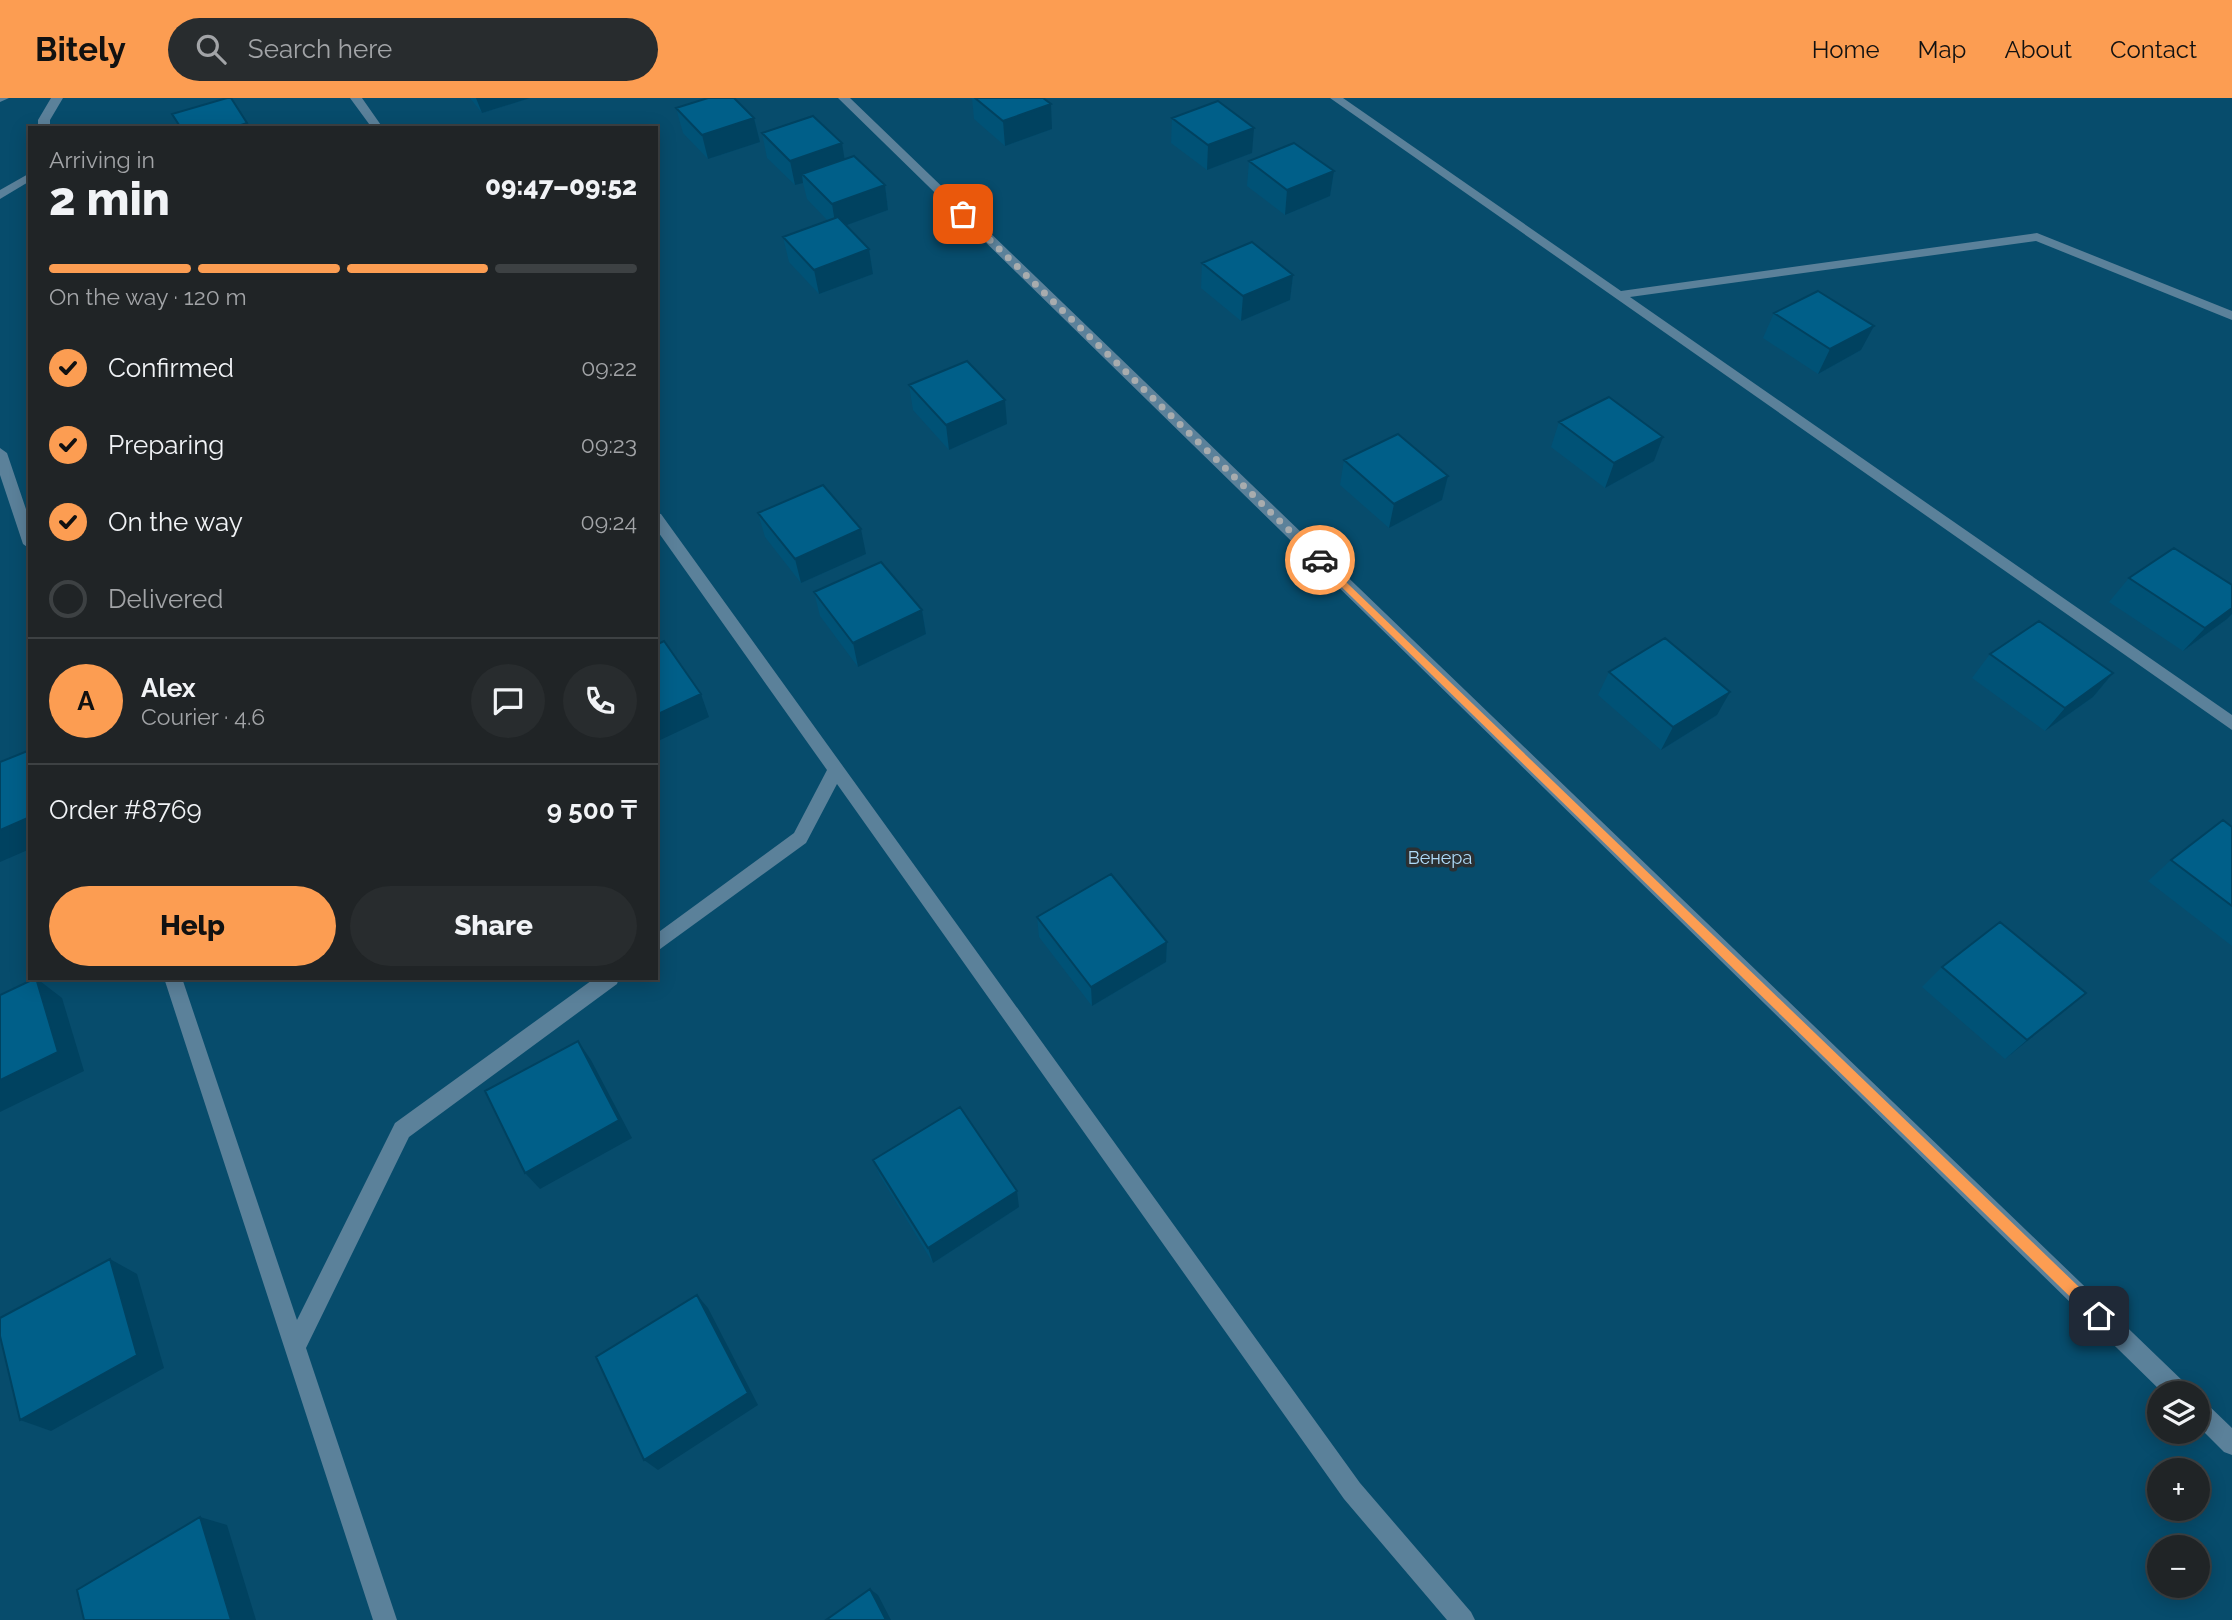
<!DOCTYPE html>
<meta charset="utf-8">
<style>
body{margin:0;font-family:Raleway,sans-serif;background:#282c2e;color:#f1f3f6;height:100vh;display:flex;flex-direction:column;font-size:26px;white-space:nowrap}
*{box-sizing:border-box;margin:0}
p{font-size:23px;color:#a2a4a7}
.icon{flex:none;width:38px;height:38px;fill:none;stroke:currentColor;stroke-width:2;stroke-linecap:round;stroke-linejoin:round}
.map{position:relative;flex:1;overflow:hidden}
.drawer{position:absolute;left:28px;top:28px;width:630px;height:854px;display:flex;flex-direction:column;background:#202426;border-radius:0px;box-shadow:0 4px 18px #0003,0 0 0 2px #3d4143}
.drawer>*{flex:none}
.controls{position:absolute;left:2147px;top:1283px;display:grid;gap:14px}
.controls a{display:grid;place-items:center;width:63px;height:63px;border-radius:50%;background:#202426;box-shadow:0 4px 18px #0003,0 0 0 2px #3d4143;font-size:35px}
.pin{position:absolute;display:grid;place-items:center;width:60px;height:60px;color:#fff;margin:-30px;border-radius:14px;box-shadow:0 4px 10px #0006}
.courier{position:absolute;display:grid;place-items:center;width:70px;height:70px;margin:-35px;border:5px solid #fc9d52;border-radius:50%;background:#fff;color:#222;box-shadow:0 2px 9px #0007}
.head em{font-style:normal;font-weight:800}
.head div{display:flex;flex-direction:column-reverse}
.head{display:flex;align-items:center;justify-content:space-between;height:119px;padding:0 21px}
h1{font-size:46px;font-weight:800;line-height:52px}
.bar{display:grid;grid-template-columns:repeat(4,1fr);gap:10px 7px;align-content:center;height:84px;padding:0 21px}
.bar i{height:9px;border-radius:5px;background:#3d4143}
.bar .selected{background:#fc9d52}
.bar p{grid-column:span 4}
.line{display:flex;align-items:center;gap:18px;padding:0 21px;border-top:2px solid #3d4143}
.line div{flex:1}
.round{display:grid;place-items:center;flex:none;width:74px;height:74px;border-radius:37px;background:#282c2e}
ol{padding:0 21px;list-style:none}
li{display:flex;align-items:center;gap:21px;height:77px}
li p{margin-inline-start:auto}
li .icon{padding:7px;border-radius:50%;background:#fc9d52;color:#111;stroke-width:4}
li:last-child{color:#a2a4a7}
li i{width:38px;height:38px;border:4px solid #3d4143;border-radius:50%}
.primary-button{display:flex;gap:14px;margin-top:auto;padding:14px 21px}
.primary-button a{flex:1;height:80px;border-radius:42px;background:#fc9d52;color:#111;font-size:28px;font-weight:800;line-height:80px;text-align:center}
.primary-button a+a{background:#282c2e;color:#f1f3f6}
header{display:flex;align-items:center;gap:42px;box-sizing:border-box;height:98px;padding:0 35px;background:#fc9d52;color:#111}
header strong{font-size:33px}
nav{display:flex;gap:38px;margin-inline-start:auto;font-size:24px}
.search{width:490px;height:63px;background:#282c2e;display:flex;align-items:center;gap:18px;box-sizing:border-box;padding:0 24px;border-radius:38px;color:#a2a4a7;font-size:26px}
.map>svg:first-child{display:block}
.green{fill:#074c6c;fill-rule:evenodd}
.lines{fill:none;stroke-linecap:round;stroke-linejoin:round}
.minor{fill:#5b819a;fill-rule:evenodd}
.wall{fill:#005276}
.shaded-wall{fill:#004260}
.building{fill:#005f89;stroke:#004260;stroke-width:2}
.route{fill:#fc9d52}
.done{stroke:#a8acae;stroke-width:7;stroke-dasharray:0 12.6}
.labels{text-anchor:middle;stroke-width:7;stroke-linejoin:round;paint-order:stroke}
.park-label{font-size:18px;fill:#afdcfa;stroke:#2b3033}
</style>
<header>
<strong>Bitely</strong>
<div class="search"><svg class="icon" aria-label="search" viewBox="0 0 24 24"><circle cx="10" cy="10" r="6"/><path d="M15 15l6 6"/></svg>Search here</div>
<nav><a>Home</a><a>Map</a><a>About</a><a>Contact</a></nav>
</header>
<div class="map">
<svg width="2232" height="1522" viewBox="0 0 2232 1522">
<rect width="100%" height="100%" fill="#2b3033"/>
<path class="green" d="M0,0H2232V1522H0ZM30,30H656V880H30ZM2160,1295H2198V1334H2160ZM2160,1372H2198V1410H2160ZM2160,1449H2198V1488H2160Z"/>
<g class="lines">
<path class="minor" d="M0,0H9L0,4Z
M51,0H63L50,22V30H38V22Z
M350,0H362L383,30H372Z
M838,0H850L2187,1287L2190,1295H2163Z
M1330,0H1343L1621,193L2037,135L2232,213V222L2036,143L1630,199L2232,617V632Z
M30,75V83L0,101V92Z
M0,350L7,355L30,423V451L23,446L0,377Z
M656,415L661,416L1360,1385L1471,1514L1475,1522H1447L1344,1401L837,686L806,745L656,854V836L794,735L827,672L656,431Z
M164,880H182L297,1222L395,1025L595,880H619L617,886L409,1039L306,1250L397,1522H373Z
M2198,1302L2206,1305L2232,1330V1357L2224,1354L2198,1328Z"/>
</g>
<path class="wall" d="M470,0H530L482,15Z
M972,0H1043L1052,31L1005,48L974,21Z
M676,10L754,20L760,44L708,61L683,35Z
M1172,20L1252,55L1207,72L1171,45Z
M762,35L845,62L885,87L888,112L846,127L869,151L873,176L819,196L789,164L783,139L828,123L807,101L803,85L795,87L767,60Z
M1249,63L1334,73L1330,98L1285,117L1247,88Z
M1202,165L1293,177L1290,202L1241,223L1201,190Z
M1774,215L1861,252L1818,276L1763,240Z
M909,287L1007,326L949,352L913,312Z
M1559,324L1654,363L1605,390L1551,349Z
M1344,362L1448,378L1442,402L1389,430L1340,387Z
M758,415L866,456L801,485L765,439Z
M2129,480L2232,487V516L2227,521L2183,553L2109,504Z
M814,494L922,512L926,536L858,569L820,518Z
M1990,556L2113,575L2093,599L2045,633L1972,580Z
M1609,574L1717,617L1661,652L1598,597Z
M2232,729V848L2148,783L2171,762Z
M1037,819L1167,844L1166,864L1092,908L1039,839Z
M1942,869L2063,914L2005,961L1922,889Z
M873,1062L1019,1109L933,1165L880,1078Z"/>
<path class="shaded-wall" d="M476,0H530L482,15Z
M1051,6L1052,31L1005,48L1003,23Z
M754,20L760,44L708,61L702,37Z
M247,25L250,30H232Z
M1254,30L1252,55L1207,72L1208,47Z
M842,45L846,70L802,76L803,85L795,87L790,63Z
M1334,73L1330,98L1285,117L1287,92Z
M885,87L888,112L836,131L832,106Z
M869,151L873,176L819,196L814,172Z
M1293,177L1290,202L1241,223L1243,198Z
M1874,228L1861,252L1818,276L1830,251Z
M1005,302L1007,326L949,352L946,327Z
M1663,339L1654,363L1605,390L1614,365Z
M1448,378L1442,402L1389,430L1394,406Z
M861,431L866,456L801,485L795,461Z
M2232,510V516L2227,521L2183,553L2205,530Z
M922,512L926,536L858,569L853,545Z
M2113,575L2093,599L2045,633L2065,610Z
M1730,594L1717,617L1661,652L1673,629Z
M701,596L709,619L656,644V617Z
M30,719V751L0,764V732Z
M1167,844L1166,864L1092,908L1091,889Z
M36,880L62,900L84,973L0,1014V982Z
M2086,895L2063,914L2005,961L2027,942Z
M578,943L591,962L632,1040L540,1091L525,1075Z
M1017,1093L1019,1109L933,1165L928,1150Z
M110,1161L137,1176L164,1270L51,1333L20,1322Z
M697,1197L708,1210L758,1307L658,1372L644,1362Z
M200,1419L227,1427L256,1522H231Z
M870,1491L878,1497L891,1522H886Z"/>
<path class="building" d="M227,0H231L247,25L232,30H181L172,16Z
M708,0H734L754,20L702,37L676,10Z
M975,0H1043L1051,6L1003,23Z
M1218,3L1254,30L1208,47L1172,20Z
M813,18L842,45L790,63L762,35Z
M1294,45L1334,73L1287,92L1249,63Z
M854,58L885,87L832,106L802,76Z
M838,119L869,151L814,172L783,139Z
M1252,144L1293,177L1243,198L1202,165Z
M1818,193L1874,228L1830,251L1774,215Z
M967,263L1005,302L946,327L909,287Z
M1609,299L1663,339L1614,365L1559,324Z
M1398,336L1448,378L1394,406L1344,362Z
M823,387L861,431L795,461L758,415Z
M2174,450L2232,487V510L2205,530L2129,480Z
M881,464L922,512L853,545L814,494Z
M2039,523L2113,575L2065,610L1990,556Z
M1665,540L1730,594L1673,629L1609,574Z
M664,543L701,596L656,617V547Z
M30,652V719L0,732V664Z
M2223,722L2232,729V808L2171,762Z
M1111,776L1167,844L1091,889L1037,819Z
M2000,824L2086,895L2027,942L1942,869Z
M36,880L58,954L0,982V897Z
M578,943L619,1022L525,1075L485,993Z
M960,1009L1017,1093L928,1150L873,1062Z
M110,1161L137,1257L20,1322L0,1238V1220Z
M697,1197L748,1295L644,1362L596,1259Z
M200,1419L231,1522H84L77,1492Z
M870,1491L886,1522H826Z"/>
<path class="route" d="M1320,459L2104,1213V1223H2095L1317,465L1315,462Z"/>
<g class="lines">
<path class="done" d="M963,116L1320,462"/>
</g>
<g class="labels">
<g class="park-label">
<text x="1440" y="766">Венера</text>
</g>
</g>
</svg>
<div class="controls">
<a><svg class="icon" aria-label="layers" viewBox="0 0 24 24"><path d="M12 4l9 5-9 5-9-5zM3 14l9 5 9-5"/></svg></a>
<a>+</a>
<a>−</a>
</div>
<div class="pin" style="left:963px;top:116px;background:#ea580c"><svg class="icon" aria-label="bag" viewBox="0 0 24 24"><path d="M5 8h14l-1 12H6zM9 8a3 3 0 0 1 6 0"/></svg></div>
<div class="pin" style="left:2099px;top:1218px;background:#1f2937"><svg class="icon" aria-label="home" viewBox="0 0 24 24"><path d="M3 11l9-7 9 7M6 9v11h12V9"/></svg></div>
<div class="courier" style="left:1320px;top:462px"><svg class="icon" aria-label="car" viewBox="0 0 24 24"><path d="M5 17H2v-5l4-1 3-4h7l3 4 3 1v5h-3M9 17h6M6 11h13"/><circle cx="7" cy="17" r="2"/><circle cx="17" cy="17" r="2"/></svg></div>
<section class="drawer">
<div class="head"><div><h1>2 min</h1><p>Arriving in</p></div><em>09:47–09:52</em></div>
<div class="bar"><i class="selected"></i><i class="selected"></i><i class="selected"></i><i></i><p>On the way · 120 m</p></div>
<ol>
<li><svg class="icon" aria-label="check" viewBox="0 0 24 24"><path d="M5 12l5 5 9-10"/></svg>Confirmed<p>09:22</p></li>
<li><svg class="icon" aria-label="check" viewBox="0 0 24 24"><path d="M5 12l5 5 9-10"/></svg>Preparing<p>09:23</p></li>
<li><svg class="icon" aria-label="check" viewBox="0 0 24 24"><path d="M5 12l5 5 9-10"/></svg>On the way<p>09:24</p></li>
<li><i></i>Delivered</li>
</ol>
<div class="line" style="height:126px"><b class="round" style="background:#fc9d52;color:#111">A</b><div><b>Alex</b><p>Courier · 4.6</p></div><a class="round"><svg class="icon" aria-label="chat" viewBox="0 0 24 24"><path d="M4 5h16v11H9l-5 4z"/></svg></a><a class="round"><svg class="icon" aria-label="phone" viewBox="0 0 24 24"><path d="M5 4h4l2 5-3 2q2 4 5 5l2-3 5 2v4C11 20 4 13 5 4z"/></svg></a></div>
<div class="line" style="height:91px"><div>Order #8769</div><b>9 500 ₸</b></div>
<div class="primary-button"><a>Help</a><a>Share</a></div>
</section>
</div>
